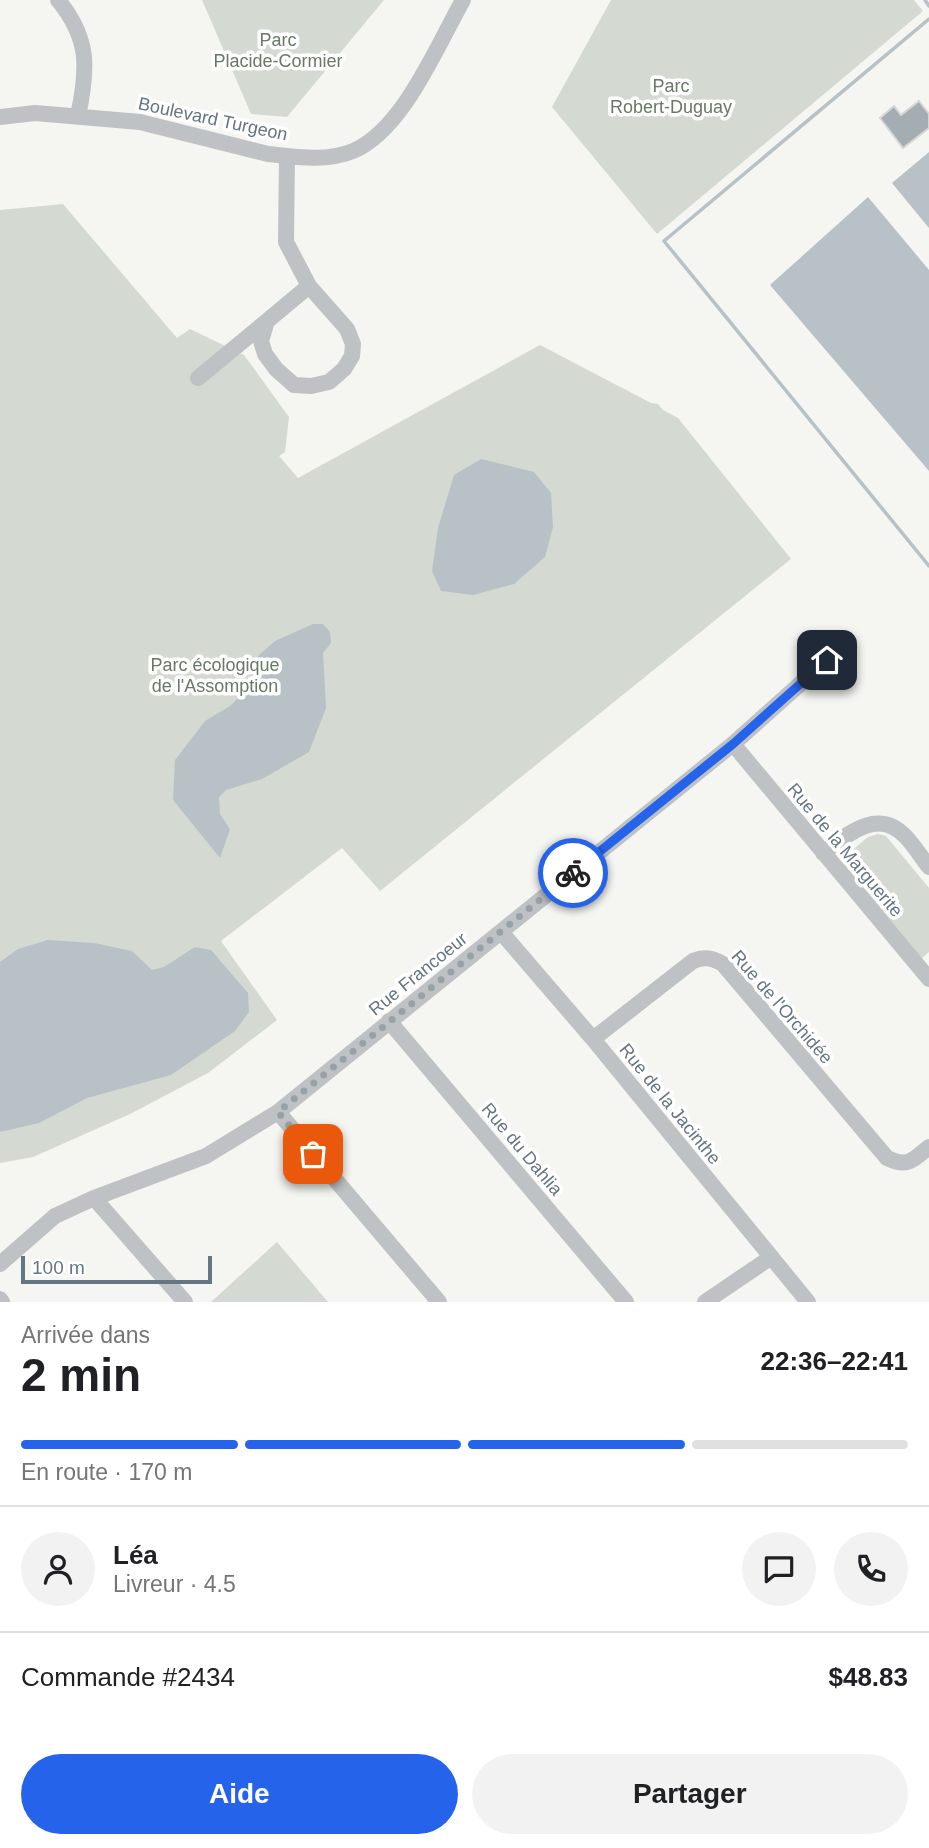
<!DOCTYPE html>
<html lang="fr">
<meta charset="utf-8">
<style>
body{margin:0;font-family:Arial,sans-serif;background:#f2f2f2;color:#202124;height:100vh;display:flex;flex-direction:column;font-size:26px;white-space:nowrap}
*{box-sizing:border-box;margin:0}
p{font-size:23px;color:#757577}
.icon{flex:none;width:38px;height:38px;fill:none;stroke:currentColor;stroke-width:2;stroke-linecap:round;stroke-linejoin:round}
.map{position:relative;height:1302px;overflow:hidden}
.details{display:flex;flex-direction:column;background:#fff;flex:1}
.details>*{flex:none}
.scale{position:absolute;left:21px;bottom:18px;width:191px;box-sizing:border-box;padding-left:7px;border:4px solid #657581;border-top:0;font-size:19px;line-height:24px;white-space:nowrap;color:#657581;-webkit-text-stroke:5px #fff;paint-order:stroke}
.pin{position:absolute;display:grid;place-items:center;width:60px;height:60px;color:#fff;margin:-30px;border-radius:14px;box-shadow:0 4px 10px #0006}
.courier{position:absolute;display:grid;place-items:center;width:70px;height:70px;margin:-35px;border:5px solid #2563eb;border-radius:50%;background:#fff;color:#222;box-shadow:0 2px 9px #0007}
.summary em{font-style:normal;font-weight:600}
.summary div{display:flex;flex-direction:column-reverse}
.summary{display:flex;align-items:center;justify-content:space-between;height:119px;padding:0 21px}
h1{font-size:46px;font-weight:600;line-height:52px}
.bar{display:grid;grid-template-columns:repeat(4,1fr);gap:10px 7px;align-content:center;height:84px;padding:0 21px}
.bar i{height:9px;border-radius:5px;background:#e0e0e0}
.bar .on{background:#2563eb}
.bar p{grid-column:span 4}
.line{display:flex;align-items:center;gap:18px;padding:0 21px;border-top:2px solid #e0e0e0}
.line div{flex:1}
.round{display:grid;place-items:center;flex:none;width:74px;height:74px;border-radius:37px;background:#f2f2f2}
.button{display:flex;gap:14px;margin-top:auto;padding:14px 21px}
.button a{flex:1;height:80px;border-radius:42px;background:#2563eb;color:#fff;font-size:28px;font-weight:600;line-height:80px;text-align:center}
.button a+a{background:#f2f2f2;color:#202124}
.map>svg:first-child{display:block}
.green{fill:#d4dad1}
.water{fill:#b7c1c6}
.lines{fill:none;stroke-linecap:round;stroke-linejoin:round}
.stream{stroke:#b7c1c6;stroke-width:3.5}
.building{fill:#a4adb2;stroke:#d6d6d4;stroke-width:2}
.street{stroke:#bec2c5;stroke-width:16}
.done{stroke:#97a2a8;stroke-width:7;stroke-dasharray:0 12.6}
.route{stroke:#2563eb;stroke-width:9}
.labels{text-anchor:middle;stroke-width:7;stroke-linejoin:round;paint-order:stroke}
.park-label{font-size:18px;fill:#687964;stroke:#fff}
.street-label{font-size:18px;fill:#657581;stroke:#fff}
</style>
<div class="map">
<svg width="929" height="1302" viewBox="0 0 929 1302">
<rect width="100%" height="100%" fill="#f5f5f1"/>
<path class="green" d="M202,0H384L287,117L251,114Z
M611,0H914L923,11L657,234L552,107Z
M63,204L177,338L190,329L244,355L289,417L285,452L279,456L298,478L540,345L651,403L658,404L663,410L678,418L791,559L380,891L342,848L221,941L277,1020L208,1073L130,1114L33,1157L0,1163V210Z
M878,834L886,836L929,888V952L921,959L845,871L843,858L868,837Z
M277,1242L328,1302H211Z"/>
<path class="water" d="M929,152V228L892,183Z
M868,197L929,270V471L770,285Z
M481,459L534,472L551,493L553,527L545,557L514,584L473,595L441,591L432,571L438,528L454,475Z
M313,624H323L330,632L331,643L323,653L326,708L309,752L262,779L226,790L219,797L220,814L230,829L220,858L173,800L175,760L205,721L230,706L255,681L258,656L275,641Z
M48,940L94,943L132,951L152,970L164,967L195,947L211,950L248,993L249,1012L235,1031L171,1075L87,1098L39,1123L0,1132V962L18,949Z"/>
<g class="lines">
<path class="stream" d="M925,0L929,6
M929,19L664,241L929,566"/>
</g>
<path class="building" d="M919,101L929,114V128L903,148L880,118L894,106L901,115Z"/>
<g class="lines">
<path class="street" d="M58,0C90,39 88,69 78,116
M0,117L35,113L140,122L268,154C295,157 327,162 353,151C403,130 437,46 463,0
M287,156L286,242L309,286L347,329L353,344L352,356L344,369L329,382L311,386L294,385L276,369L265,354L261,341L267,321L309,286
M198,378L267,321
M733,744L929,979
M823,853C847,835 877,807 905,836C914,845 921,857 929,867
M501,932L593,1039L808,1302
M389,1021L626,1302
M593,1039L693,961C705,956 712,958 723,964L887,1158C908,1168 913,1160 929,1147
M278,1112L439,1302
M94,1198L185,1302
M0,1264L55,1216L94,1198L206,1156L278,1112L733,744L827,660
M0,1299L2,1302
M705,1302L770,1258"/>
</g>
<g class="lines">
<path class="done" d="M313,1154L278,1112L573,873"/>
<path class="route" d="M573,873L733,744L827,660"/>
</g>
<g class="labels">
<g class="park-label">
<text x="278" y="46">Parc<tspan x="278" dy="21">Placide-Cormier</tspan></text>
<text x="671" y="92">Parc<tspan x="671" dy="21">Robert-Duguay</tspan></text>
<text x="215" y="671">Parc écologique<tspan x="215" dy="21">de l'Assomption</tspan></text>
</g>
<g class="street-label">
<text transform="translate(213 119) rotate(12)" y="6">Boulevard Turgeon</text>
<text transform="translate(845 850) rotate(50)" y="6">Rue de la Marguerite</text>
<text transform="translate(418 974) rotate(-39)" y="6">Rue Francoeur</text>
<text transform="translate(782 1007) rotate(49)" y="6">Rue de l'Orchidée</text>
<text transform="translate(670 1104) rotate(51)" y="6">Rue de la Jacinthe</text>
<text transform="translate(522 1149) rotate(50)" y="6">Rue du Dahlia</text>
</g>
</g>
</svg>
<div class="scale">100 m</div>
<div class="pin" style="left:313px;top:1154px;background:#ea580c"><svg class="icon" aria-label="bag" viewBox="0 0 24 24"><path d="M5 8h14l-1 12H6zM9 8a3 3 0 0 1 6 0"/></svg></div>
<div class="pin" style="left:827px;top:660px;background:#1f2937"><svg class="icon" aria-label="home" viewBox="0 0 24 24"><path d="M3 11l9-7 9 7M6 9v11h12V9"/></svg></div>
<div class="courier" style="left:573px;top:873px"><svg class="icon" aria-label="bike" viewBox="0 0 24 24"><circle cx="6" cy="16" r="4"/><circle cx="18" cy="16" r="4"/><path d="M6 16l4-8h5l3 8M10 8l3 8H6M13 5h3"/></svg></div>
</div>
<section class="details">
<div class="summary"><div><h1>2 min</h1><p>Arrivée dans</p></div><em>22:36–22:41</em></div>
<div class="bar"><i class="on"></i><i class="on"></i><i class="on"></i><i></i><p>En route · 170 m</p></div>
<div class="line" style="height:126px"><a class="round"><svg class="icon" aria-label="person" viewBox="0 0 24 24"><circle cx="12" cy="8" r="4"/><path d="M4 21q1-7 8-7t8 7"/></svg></a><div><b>Léa</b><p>Livreur · 4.5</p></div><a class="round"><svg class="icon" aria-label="chat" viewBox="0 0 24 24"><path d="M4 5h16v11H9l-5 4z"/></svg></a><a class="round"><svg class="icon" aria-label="phone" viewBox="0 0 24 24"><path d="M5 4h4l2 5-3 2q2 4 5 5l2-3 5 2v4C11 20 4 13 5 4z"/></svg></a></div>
<div class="line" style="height:91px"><div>Commande #2434</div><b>$48.83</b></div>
<div class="button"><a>Aide</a><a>Partager</a></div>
</section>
